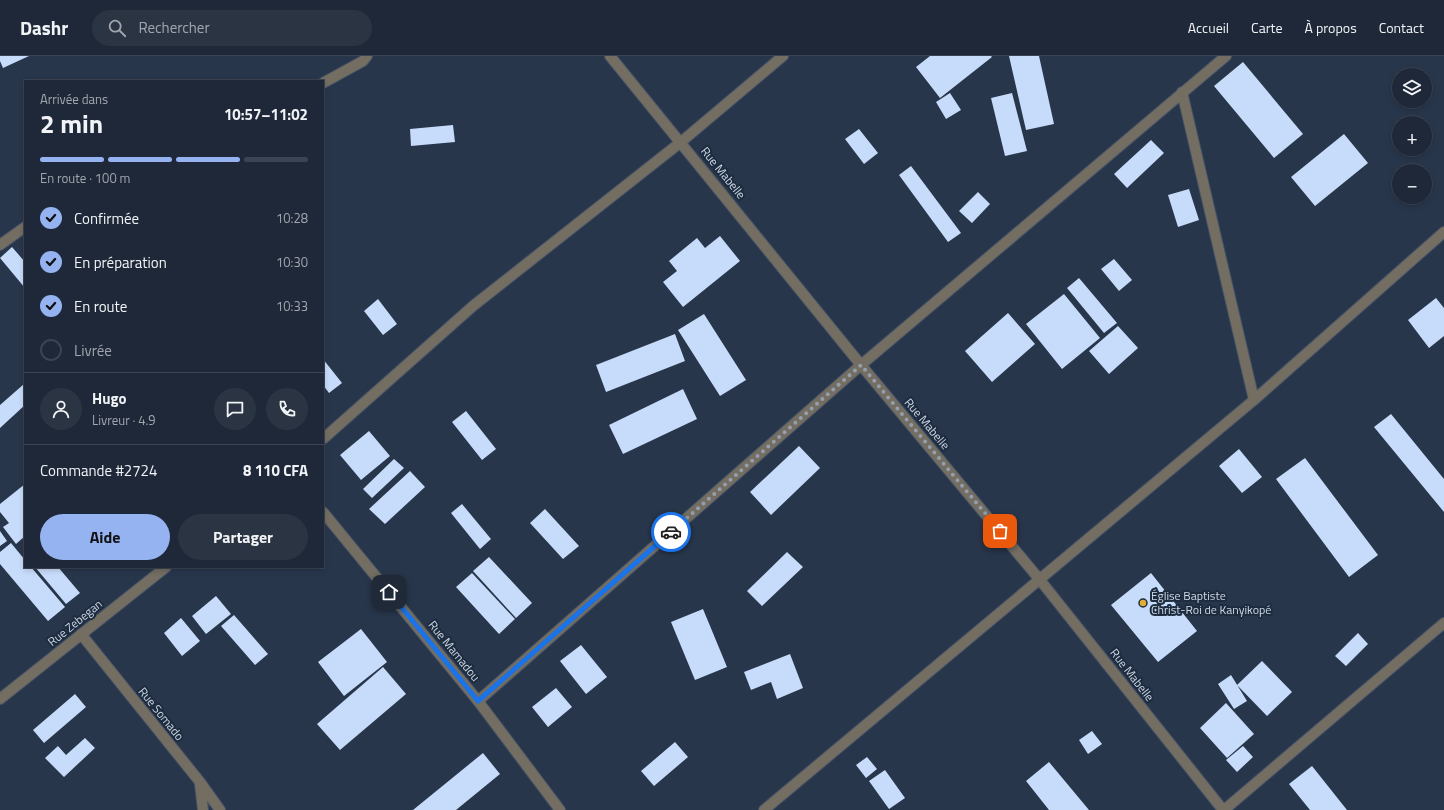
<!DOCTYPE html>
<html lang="fr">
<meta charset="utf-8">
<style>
body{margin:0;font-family:"Titillium Web",sans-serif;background:#2b3443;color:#f1f3f6;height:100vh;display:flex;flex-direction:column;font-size:15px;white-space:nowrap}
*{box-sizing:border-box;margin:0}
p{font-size:13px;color:#a1a6ae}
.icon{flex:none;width:22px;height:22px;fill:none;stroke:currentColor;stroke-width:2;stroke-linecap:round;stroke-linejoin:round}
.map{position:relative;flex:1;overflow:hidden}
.panel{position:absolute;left:24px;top:24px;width:300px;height:488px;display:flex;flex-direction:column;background:#1e2838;border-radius:0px;box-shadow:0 2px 6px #0003,0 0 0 1px #3c4453}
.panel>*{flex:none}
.tools{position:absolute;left:1392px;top:12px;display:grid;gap:8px}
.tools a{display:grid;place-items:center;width:40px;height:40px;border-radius:50%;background:#1e2838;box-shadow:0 2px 6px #0003,0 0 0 1px #3c4453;font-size:20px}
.pin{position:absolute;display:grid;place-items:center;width:34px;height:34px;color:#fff;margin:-17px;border-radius:8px;box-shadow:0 2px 6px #0006}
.courier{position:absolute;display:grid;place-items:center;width:40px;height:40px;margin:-20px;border:3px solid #1a73e8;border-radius:50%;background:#fff;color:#222;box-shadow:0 1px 5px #0007}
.head em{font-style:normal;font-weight:700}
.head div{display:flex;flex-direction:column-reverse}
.head{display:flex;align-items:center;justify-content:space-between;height:68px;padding:0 16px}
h1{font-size:26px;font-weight:700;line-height:30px}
.bar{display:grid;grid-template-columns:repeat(4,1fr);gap:6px 4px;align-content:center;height:48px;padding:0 16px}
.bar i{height:5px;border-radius:3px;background:#3c4453}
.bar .on{background:#95b2f1}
.bar p{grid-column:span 4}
.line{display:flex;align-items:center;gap:10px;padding:0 16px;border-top:1px solid #3c4453}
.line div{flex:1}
.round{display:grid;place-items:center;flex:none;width:42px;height:42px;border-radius:21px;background:#2b3443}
ol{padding:0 16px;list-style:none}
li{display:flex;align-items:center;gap:12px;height:44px}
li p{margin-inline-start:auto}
li .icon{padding:4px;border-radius:50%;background:#95b2f1;color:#111;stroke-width:4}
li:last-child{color:#a1a6ae}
li i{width:22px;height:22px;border:2px solid #3c4453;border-radius:50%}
.action{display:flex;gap:8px;margin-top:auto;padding:8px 16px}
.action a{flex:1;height:46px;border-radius:24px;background:#95b2f1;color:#111;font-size:16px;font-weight:700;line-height:46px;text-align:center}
.action a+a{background:#2b3443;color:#f1f3f6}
header{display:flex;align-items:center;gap:24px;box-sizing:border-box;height:56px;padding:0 20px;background:#1e2838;border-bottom:1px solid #3c4453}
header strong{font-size:19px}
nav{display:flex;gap:22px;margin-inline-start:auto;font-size:14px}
.search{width:280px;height:36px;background:#2b3443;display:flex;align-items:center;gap:10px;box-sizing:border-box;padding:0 14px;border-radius:22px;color:#a1a6ae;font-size:15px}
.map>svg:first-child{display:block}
.building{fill:#c7dcfa}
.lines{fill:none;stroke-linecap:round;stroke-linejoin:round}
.minor-casing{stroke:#465367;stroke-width:12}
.minor{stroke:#736d62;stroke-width:10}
.done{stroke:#939fae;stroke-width:4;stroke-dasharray:0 7.2}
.route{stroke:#1a73e8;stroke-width:5}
.poi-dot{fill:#e3ae35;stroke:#1e2c40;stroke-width:1.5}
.labels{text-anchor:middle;stroke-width:4;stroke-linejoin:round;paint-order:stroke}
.street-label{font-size:12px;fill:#cdd7e4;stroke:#1e2c40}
.poi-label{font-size:12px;fill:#cdd7e4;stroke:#1e2c40;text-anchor:start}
</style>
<header>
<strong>Dashr</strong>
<div class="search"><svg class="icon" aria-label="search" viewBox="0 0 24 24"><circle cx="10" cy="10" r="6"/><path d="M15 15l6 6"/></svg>Rechercher</div>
<nav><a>Accueil</a><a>Carte</a><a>À propos</a><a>Contact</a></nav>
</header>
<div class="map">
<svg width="1444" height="754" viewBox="0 0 1444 754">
<rect width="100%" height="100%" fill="#28364b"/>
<path class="building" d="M0,0H29L3,12L0,5Z
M930,0H991L992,1L940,42L916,11Z
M1009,0H1039L1054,68L1026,74Z
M1243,6L1303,78L1274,102L1214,30Z
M950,37L961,54L946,63L936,46Z
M1012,37L1027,95L1005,100L991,42Z
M453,69L455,86L411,90L410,73Z
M859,73L878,97L864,108L845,83Z
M1344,78L1368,107L1315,150L1291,121Z
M1151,84L1164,97L1127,132L1114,118Z
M911,110L961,177L948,186L899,119Z
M1189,133L1199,164L1178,171L1168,139Z
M978,136L990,148L972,167L959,155Z
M720,180L740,205L683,251L663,226L677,215L669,205L697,182L705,192Z
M12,191L25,206V232L0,202Z
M1114,203L1132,224L1119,235L1101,213Z
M1079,222L1117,267L1104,277L1067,232Z
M1064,238L1100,282L1062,313L1026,268Z
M1436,242L1444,252V280L1429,292L1408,264Z
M378,243L397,268L383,279L364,255Z
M1008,257L1035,288L992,326L965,295Z
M704,258L746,324L720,340L678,274Z
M1118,270L1138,292L1109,318L1089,295Z
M675,278L685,305L606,336L596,309Z
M323,303L342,327L329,337L323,329Z
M24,328L25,349L0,372V349Z
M683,333L697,363L623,398L609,369Z
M466,355L496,393L482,404L452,366Z
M1391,358L1444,423V456L1374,371Z
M369,375L390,400L361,424L340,399Z
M799,390L820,412L771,459L750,436Z
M1239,393L1262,421L1242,437L1219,410Z
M1305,402L1378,499L1349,521L1276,423Z
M394,403L404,412L372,442L363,433Z
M410,415L425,431L385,468L369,453Z
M25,428V480L16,488L3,471L9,467L0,456V448Z
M462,448L491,483L480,493L451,457Z
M545,453L579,490L563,503L530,467Z
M0,475L7,485L0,490Z
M11,487L25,504V511H31L65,551L48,565L0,508V496Z
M787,496L803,511L762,550L747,535Z
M489,501L532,547L516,562L473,515Z
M35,511H58L80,537L66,548Z
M472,517L515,563L499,578L456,531Z
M1151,517L1197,575L1158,606L1111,549Z
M216,540L231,558L206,578L192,560Z
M703,553L727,611L695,624L671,566Z
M234,559L268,598L255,609L221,570Z
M181,562L200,585L182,600L164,577Z
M361,573L387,606L344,640L318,606Z
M1358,577L1368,588L1346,610L1335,600Z
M581,589L607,621L586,638L560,605Z
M790,598L803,632L777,643L771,626L751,634L744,616Z
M1262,605L1292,636L1267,660L1237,629Z
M383,611L406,638L340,694L317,668Z
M1231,619L1247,645L1234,653L1218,628Z
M556,632L572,651L548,671L532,651Z
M75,638L86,651L44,687L33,674Z
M1226,647L1254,678L1227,702L1200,672Z
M1092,675L1102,688L1088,698L1079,684Z
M85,682L95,692L64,721L45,702L58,690L66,699Z
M675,686L688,701L654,730L641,715Z
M1243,690L1253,701L1237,716L1226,704Z
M483,697L500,718L456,754H413Z
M867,701L877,713L866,722L856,709Z
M1049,706L1089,754H1049L1026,725Z
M1312,710L1347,754H1310L1289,728Z
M885,714L905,742L889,753L869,725Z"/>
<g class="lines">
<g class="minor-casing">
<path id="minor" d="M610,0L861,309L1040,524L1223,754
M323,27L363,5L367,0
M1182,36L1254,344
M0,189L25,171
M323,383L473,250L681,86L783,0
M323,456L478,645L560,754
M81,578L200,726L220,754
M0,643L166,511
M478,645L861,309L1226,0
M200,728L203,754
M764,754L1254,344L1444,176
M1224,754L1444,567"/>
</g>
<use href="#minor" class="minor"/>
</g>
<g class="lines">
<path class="done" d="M671,476L861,309L1000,475"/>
<path class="route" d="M389,536L478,645L671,476"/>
</g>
<circle class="poi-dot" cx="1143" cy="547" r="4"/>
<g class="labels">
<g class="street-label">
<text transform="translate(723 117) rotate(51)" y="4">Rue Mabelle</text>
<text transform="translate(927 368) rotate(50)" y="4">Rue Mabelle</text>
<text transform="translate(75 567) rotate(-39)" y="4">Rue Zebegan</text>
<text transform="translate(454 595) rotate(51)" y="4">Rue Mamadou</text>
<text transform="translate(1132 619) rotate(52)" y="4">Rue Mabelle</text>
<text transform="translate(161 658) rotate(51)" y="4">Rue Somado</text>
</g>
<g class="poi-label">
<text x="1151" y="544">Église Baptiste<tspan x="1151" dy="14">Christ-Roi de Kanyikopé</tspan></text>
</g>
</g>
</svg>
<div class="tools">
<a><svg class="icon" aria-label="layers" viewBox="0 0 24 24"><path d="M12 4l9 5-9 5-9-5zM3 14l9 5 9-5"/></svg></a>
<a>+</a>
<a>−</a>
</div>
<div class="pin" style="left:1000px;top:475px;background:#ea580c"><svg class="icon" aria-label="bag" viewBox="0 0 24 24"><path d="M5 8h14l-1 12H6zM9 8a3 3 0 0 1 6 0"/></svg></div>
<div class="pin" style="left:389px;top:536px;background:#1f2937"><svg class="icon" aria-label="home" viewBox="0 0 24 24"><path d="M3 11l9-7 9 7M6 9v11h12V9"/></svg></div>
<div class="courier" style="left:671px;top:476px"><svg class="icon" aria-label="car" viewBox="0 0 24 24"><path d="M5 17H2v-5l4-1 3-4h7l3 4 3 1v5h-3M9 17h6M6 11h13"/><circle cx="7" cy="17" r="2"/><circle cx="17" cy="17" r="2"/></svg></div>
<section class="panel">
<div class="head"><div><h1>2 min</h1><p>Arrivée dans</p></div><em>10:57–11:02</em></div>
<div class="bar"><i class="on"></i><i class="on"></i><i class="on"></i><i></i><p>En route · 100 m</p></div>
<ol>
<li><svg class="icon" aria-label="check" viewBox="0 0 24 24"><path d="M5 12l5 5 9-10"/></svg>Confirmée<p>10:28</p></li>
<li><svg class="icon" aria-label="check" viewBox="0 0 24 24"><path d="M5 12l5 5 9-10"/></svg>En préparation<p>10:30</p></li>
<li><svg class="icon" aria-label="check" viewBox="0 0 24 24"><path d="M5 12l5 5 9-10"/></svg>En route<p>10:33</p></li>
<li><i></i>Livrée</li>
</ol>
<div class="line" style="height:72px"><a class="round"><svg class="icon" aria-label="person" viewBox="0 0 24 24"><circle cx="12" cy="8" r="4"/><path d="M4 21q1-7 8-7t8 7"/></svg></a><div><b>Hugo</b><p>Livreur · 4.9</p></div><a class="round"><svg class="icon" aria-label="chat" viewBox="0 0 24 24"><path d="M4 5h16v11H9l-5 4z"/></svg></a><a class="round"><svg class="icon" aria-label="phone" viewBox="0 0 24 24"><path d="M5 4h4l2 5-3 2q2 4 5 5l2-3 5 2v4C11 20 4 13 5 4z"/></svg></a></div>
<div class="line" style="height:52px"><div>Commande #2724</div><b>8 110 CFA</b></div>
<div class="action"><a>Aide</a><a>Partager</a></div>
</section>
</div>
